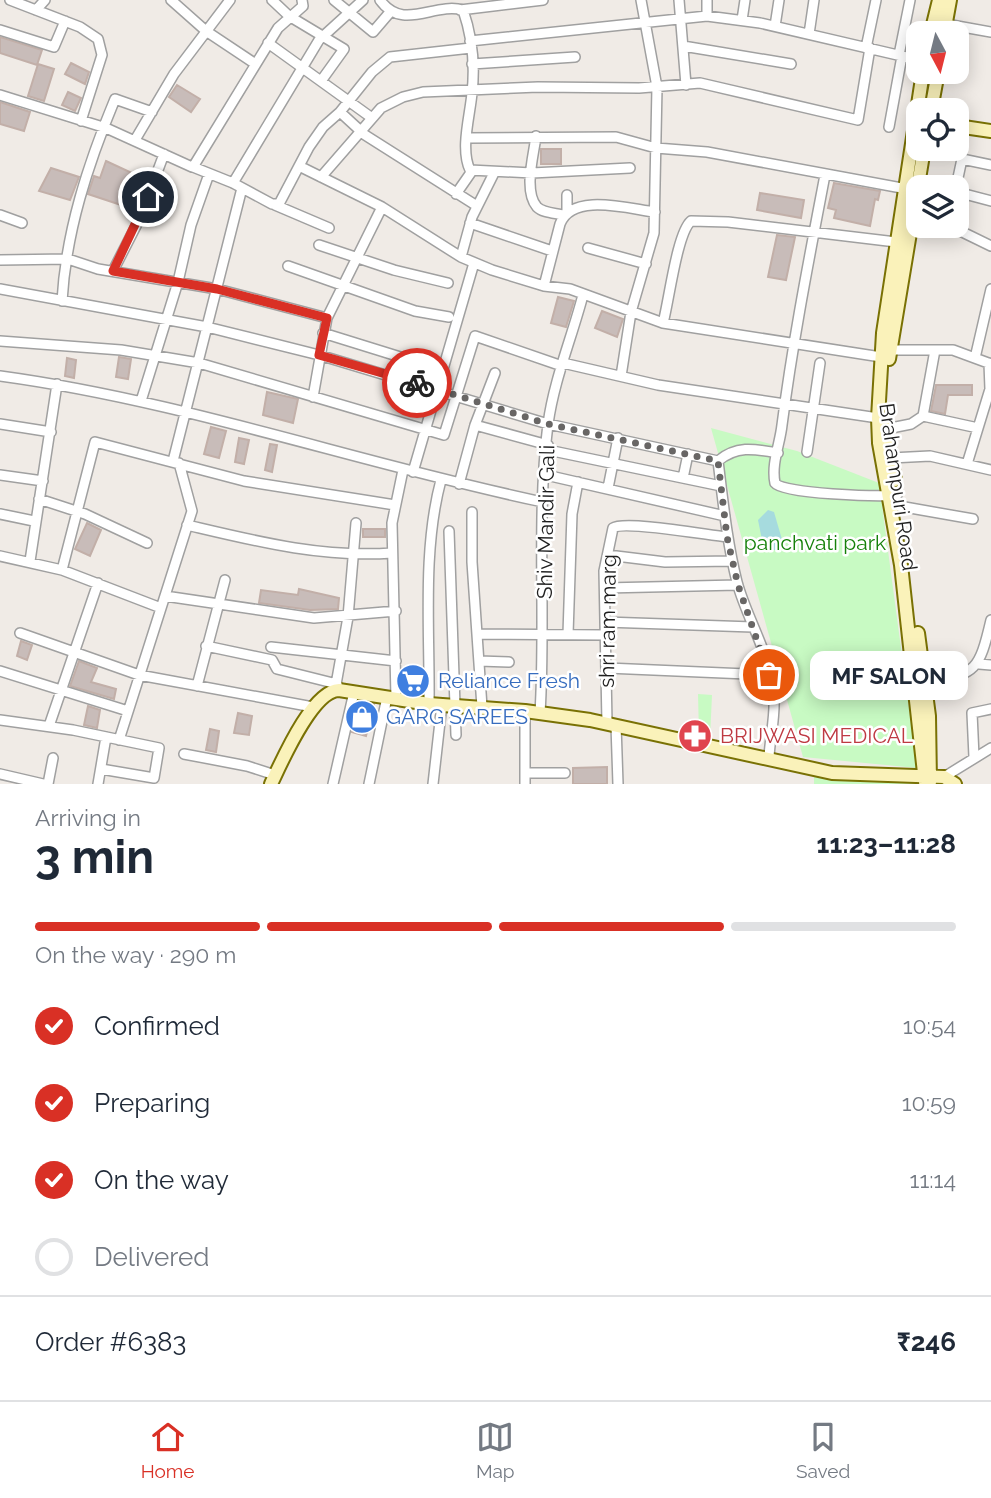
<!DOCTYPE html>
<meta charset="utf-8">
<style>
body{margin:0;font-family:Raleway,sans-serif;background:#f2f2f3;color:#1f2937;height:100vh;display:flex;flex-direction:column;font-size:26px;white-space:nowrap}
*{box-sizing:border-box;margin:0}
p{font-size:23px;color:#747a83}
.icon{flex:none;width:38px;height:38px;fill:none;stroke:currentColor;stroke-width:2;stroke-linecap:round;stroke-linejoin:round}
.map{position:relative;height:784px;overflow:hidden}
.details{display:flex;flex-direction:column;background:#fff;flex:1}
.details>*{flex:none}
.needle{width:46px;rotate:173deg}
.controls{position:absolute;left:906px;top:21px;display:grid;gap:14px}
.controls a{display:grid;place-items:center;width:63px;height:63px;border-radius:14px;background:#fff;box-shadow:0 4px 18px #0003;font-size:35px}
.pin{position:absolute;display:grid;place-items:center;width:60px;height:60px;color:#fff;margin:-30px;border:4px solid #fff;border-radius:50%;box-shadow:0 2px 7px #0007}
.courier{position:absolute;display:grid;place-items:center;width:70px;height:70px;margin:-35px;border:5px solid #d93025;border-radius:50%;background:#fff;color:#222;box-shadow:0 2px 9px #0007}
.bubble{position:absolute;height:49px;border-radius:14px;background:#fff;box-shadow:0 4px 18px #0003;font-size:23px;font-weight:700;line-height:49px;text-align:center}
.summary em{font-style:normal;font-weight:700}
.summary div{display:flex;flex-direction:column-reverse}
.summary{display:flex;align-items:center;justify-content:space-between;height:119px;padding:0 35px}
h1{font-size:46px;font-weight:700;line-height:52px}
.bar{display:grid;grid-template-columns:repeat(4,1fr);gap:10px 7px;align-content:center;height:84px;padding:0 35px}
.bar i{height:9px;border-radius:5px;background:#e0e1e3}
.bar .active{background:#d93025}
.bar p{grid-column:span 4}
.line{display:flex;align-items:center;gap:18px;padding:0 35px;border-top:2px solid #e0e1e3}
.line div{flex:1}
ol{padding:0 35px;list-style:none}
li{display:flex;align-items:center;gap:21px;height:77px}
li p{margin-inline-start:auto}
li .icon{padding:7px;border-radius:50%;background:#d93025;color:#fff;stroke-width:4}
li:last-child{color:#747a83}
li i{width:38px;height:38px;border:4px solid #e0e1e3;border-radius:50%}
.tabs{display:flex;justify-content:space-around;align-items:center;height:98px;border-top:2px solid #e0e1e3;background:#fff;font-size:19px;color:#747a83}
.tabs a{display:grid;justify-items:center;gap:4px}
.tabs .active{color:#d93025}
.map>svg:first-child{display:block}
.park{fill:#c8fac3}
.water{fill:#a6dbde}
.building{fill:#c8bcb9;stroke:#c2afa8;stroke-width:2}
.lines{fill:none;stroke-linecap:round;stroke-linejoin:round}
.street-casing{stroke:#a0a0a0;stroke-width:12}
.secondary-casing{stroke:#797104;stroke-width:16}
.street{stroke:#fff;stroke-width:9}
.secondary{stroke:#faf2ba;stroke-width:12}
.done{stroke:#686665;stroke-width:7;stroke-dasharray:0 12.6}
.route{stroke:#d93025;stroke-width:9}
.labels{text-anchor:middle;stroke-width:5;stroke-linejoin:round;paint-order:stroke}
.street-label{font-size:21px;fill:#1f1f1f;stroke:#fff}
.park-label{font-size:21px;fill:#15810a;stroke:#fff}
.shop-label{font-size:21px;fill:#366cbe;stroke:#fff;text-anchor:start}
.health-label{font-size:21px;fill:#be3a42;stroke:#fff;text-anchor:start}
</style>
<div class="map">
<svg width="991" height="784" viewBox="0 0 991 784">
<rect width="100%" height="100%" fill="#f0ebe6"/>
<path class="park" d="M711,428L797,451L879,483L917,768L803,757Z
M698,694L712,695L710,738L699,735Z
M814,773L919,779V784H814Z"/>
<path class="water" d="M768,510L774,512L783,543L779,550H768L763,545L758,520Z"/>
<path class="building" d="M0,37L42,50L37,65L0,53Z
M71,63L89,72L85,84L65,74Z
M38,64L54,69L44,101L28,96Z
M177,85L200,99L191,112L169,97Z
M68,92L81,98L75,111L62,105Z
M0,102L30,112L24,131L0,124Z
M541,149H561V164H541Z
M106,161L147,180L136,210L88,194L94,176L100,178Z
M51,168L79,177L70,200L39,191Z
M834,183L880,191L878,200L875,199L870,226L834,218L836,210L828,208Z
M760,193L804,200L801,218L757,210Z
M777,235L795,237L786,280L768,277Z
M558,297L574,301L566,327L551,323Z
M602,311L623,319L617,337L595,328Z
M119,357L131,359L128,379L116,377Z
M67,358L76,360L74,378L65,376Z
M936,385H972V395H948L945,414L931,411Z
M267,392L298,399L293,423L263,415Z
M211,427L226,431L219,458L204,454Z
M239,438L249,440L244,464L235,462Z
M270,444L277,445L272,472L265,470Z
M87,523L101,530L90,556L75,549Z
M363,529H385V537H363Z
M299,589L339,598L338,609L310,610L259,603L261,590L298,595Z
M21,641L32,645L27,660L17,656Z
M79,661L97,668L91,682L116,689L114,699L70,686Z
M422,668V694L403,691L402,669Z
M359,702L374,704L366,736L352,732Z
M88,706L100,710L97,728L84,725Z
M238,713L252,716L249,735L234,733Z
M210,729L219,731L216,752L206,750Z
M607,767V784H573V768Z"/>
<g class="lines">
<g class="street-casing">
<path id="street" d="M10,0L80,27L98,39L102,55L81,121
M171,0L206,31L254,63
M272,0L289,16L344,49L321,81
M302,0L303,6L278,28L193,167L233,183L272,204H279L309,147L323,127L340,112
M334,0L373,32L391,11
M380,0C403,32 434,2 463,10C472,36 475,66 472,93C470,116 460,149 470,170L532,173L630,168
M679,0L686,85
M707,0V16
M36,10L45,0
M460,10L543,0
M742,20L745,0
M946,24L991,32
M775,26L779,0
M0,30L54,47L65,21
M809,34L814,0
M470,41L707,16L760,23L919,60
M268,43L372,118
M683,46L791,64
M471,48L390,57L372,72L340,112L365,135L477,206
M866,48L876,0
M899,55L910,0
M472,64L575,57
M0,95L106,128L192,167
M889,127L902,56
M536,136C534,154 523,191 537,207C543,213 555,213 563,215
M467,138L616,137L656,148L707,152L907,189
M135,140L174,74L230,0
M299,166L382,207L461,257L492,270L544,286L570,289L663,323L881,357
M825,175C809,259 793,340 782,425C780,444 771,464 775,483C783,494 880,497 897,495
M321,177L381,108L403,97L423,92L538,87L639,88L700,83L858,120L870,48
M233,183L319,40L363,0
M956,187L962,159L991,165
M957,192L991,201
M456,194L472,171
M567,195V213
M275,205L329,228
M0,215L22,223
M470,223L552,251
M950,226L991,246
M319,245L394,270L448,283
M588,248L646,264
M461,257L472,217L494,173
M0,260L68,259L98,269L217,289L327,318
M288,266L415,311L449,317
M113,271L140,218L164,154
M544,286L560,224C572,192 629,209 655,212
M0,289L207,327L319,355L548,424L718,461
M62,301C66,231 88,164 115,99L152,112
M663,323C669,301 677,233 691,221L728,222L896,242
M323,333L410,360
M0,341L121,350L199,363L444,435L475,336L562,366
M890,350H953L991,364
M975,358L991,289
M563,363L658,385L878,418
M0,376C184,401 361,464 543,502
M621,376L631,312L654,233L657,87L641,0
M313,397L327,318L382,207
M141,401L178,282L191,225L209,174
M923,416L978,428
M0,424L51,432
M475,425L495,373
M886,429L911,424L923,416L935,350
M548,450L721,486
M807,452L820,363
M891,458L930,456L991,470
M173,461L242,188
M967,464L990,389L989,363
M413,472L474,263
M0,475L43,481
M546,475L725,516
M683,478L688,454
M459,484L475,425L548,445
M608,488L618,438
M39,499L85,514L147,543
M899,506L973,519
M472,512V562L482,707
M0,514L34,521
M187,525C255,541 321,558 392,553
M449,531L456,735
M608,555L665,562L732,561
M0,556L62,570L161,608
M30,561L57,384
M62,570L95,442L244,481L395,505
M605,588L738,585
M165,596L314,618L396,611
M605,622L753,627
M20,633L139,675L313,707
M477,634L606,635
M568,634L572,514L578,482
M206,646L272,660L277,669L337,684
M271,647L396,661
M479,661L509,662
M979,664L991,665
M607,668L769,675
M0,671L128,711
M197,686L225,580
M921,686C975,672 978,676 991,620
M335,690L348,617L356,523
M396,698L392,523L403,470
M429,704C430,631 422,551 441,480
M540,713C546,617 536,519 548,424C554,380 572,337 583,295
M0,720L73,730L159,748L154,778L101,769
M607,723L604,571L613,528C624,520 707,535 727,537
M616,725L618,784
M49,726L98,583
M119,740L192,511L179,463
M184,754L247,766L275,775
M769,757C770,738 775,718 774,699C773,658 747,620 737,582C727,542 723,501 718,461C737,445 755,449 778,453
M974,757L972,713L991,709
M525,773H565
M0,774L43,784
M944,777L991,748
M48,784L53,758
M98,784L106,737
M333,784L354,692
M369,784L387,697
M433,784L442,704
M525,784V711"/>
</g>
<g class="secondary-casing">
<path id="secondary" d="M931,33L939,0
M944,33L950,0
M923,72L883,333L878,418L879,443L901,565L925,782
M931,110L938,72
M957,126L991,131
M889,359L924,149
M885,426L895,480
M918,633L929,716L930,782
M271,784C282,761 312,691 339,690L429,704L525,711L590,720L832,773L944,777L955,784"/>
</g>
<use href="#street" class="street"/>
<use href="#secondary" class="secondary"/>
</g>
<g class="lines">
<path class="done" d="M417,383L548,424L718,461L727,537L738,585L769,675"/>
<path class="route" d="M148,197L113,271L217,289L327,318L319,355L417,383"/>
</g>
<defs>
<g id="supermarket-disc" transform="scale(1.75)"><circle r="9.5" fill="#3f7fe0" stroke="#fff"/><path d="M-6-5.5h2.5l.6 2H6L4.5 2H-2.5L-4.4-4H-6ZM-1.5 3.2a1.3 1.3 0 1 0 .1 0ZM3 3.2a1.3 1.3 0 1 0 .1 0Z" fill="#fff"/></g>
<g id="shop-disc" transform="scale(1.75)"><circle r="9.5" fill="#3f7fe0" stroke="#fff"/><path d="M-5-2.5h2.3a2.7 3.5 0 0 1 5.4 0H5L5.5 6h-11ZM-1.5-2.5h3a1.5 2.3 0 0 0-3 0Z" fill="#fff"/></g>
<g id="pharmacy-disc" transform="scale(1.75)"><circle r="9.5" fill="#e0444e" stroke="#fff"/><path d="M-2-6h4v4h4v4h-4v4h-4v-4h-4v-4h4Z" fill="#fff"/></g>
</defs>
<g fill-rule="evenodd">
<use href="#supermarket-disc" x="413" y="681"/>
<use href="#shop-disc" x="362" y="717"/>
<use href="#pharmacy-disc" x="695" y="736"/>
</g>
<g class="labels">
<g class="street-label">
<text transform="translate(898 487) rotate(82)" y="7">Brahampuri Road</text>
<text transform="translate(546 522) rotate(-89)" y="7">Shiv Mandir Gali</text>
<text transform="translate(608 621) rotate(-89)" y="7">shri ram marg</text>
</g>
<g class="park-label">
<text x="815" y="550">panchvati park</text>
</g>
<g class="shop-label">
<text x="438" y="688">Reliance Fresh</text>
<text x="386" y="724">GARG SAREES</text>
</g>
<g class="health-label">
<text x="720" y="743">BRIJWASI MEDICAL</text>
</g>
</g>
</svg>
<div class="controls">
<a><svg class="needle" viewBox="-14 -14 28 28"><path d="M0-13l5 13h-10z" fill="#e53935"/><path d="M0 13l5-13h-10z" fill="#747a83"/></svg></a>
<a><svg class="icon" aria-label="locate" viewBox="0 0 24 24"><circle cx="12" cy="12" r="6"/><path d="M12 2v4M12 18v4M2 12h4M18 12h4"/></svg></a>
<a><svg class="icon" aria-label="layers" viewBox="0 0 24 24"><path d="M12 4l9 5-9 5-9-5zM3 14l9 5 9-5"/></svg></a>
</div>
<div class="pin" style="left:769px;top:675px;background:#ea580c"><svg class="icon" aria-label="bag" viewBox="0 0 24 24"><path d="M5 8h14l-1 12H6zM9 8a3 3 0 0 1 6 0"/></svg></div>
<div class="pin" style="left:148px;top:197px;background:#1f2937"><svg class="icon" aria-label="home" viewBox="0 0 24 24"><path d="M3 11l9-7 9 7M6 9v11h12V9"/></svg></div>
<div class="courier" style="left:417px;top:383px"><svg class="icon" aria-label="bike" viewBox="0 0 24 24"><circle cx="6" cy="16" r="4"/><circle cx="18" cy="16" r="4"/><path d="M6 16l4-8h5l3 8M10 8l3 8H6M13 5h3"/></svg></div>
<div class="bubble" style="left:810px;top:651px;width:158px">MF SALON</div>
</div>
<section class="details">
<div class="summary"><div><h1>3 min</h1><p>Arriving in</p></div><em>11:23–11:28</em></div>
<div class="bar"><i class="active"></i><i class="active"></i><i class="active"></i><i></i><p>On the way · 290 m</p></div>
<ol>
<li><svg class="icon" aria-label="check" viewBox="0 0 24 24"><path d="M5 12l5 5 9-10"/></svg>Confirmed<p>10:54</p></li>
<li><svg class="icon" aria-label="check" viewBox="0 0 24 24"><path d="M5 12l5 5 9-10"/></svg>Preparing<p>10:59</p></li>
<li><svg class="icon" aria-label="check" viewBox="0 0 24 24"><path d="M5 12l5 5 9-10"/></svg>On the way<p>11:14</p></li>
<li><i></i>Delivered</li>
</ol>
<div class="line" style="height:91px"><div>Order #6383</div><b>₹246</b></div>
</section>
<nav class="tabs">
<a class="active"><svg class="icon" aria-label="home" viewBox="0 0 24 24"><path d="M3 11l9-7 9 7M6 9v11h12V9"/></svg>Home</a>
<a><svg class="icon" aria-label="map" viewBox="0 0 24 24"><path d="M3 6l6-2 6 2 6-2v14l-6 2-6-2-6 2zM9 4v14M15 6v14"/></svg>Map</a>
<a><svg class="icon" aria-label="saved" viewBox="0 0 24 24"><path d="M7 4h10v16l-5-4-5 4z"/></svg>Saved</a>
</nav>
